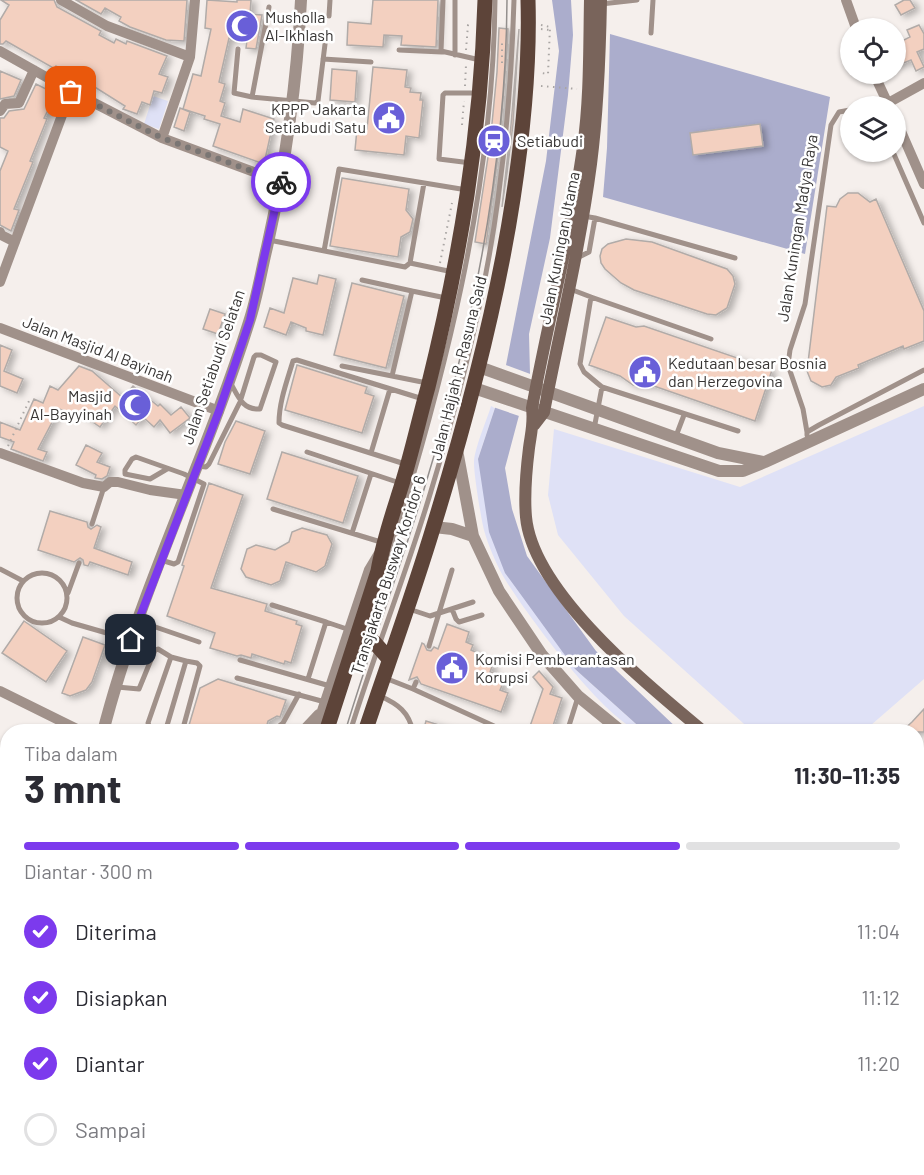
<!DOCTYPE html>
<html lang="id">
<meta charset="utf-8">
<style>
body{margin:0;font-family:Barlow,sans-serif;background:#f2f2f3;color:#2b2b33;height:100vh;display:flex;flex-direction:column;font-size:22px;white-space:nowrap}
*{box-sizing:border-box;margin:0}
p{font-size:20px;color:#7c7c81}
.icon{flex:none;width:33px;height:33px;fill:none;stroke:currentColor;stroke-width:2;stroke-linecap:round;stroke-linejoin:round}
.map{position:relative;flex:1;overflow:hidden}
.side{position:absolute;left:0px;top:724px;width:924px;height:452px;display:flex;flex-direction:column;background:#fff;border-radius:24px 24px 0 0;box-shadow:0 2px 4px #0004}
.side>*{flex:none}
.tools{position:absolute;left:840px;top:18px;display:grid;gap:12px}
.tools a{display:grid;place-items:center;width:66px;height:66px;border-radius:50%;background:#fff;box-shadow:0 2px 4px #0004;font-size:30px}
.pin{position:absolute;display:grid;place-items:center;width:51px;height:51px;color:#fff;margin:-26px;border-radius:12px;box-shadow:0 3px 9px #0006}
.courier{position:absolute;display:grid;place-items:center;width:60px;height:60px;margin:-30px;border:4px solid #7c3aed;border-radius:50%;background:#fff;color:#222;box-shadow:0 2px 8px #0007}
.overview em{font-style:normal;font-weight:700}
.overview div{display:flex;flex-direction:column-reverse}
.overview{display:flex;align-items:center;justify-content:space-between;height:102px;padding:0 24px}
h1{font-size:39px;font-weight:700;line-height:45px}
.bar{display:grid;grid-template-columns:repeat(4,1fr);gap:9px 6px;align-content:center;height:72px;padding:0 24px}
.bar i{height:8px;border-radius:4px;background:#e1e1e2}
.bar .on{background:#7c3aed}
.bar p{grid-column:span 4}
ol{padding:0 24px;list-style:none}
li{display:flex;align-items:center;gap:18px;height:66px}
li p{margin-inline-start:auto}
li .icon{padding:6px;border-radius:50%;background:#7c3aed;color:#fff;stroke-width:4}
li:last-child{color:#7c7c81}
li i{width:33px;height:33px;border:3px solid #e1e1e2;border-radius:50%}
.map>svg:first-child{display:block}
.green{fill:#dfe1f6}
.water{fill:#abadcc}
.pier{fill:#f5efec}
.building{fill:#f3d0c0;stroke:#b1aba8;stroke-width:1.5;filter:url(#shadow)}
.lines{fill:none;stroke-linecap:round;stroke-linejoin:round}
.path{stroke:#aaa6a4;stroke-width:2;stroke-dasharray:1.5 4.5;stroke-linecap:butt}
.service{stroke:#a0918a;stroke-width:5}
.minor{stroke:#a0918a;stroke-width:10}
.tertiary{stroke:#a0918a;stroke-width:12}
.secondary{stroke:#79645b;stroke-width:12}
.primary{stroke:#5d4439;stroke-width:15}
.tram{stroke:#938f8d;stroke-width:1.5}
.done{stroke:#7a7674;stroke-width:6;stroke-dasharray:0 10.8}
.route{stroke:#7c3aed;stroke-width:8}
.labels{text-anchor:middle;stroke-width:5;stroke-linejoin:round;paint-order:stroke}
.poi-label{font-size:16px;fill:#373534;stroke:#fff;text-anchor:start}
.street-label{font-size:16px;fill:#373534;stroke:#fff}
</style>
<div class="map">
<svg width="924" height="1175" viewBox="0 0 924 1175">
<defs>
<filter id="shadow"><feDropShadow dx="4.5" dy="2.5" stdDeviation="3" flood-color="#0004"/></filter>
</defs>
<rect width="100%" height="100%" fill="#f5efec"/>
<path class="green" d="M153,96L168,101L159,129L144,124Z
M491,406L495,408L478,459L575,669L645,732C612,732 521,607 503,576C496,563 488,545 484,530C481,518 474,475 474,463C474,449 487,420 491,406Z
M924,406V679L863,732H753L624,616L558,535L548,495L554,429L740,487Z
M917,966L924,972V1040L917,1044Z
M723,1169V1168L824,1169L820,1175H711Z"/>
<path class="water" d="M552,0H571L573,35L568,95L550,238L529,334L530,374L505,468L512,509L527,556L596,651L681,732H645L575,669L505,573L489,532L478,459L495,408L506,365L546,161L559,51Z
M610,34L830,97L805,254L603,197L607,148Z"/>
<path class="pier" d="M503,364L533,375L522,417L493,407Z"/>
<path class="building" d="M1,0H54L57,7L101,31L99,35L114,43L116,39L126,44L127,41L167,56L159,74L168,77L162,93L154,91L150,105L142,102L137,114L123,109L125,106L82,79L56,66L55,69L6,41L3,44H0V20L9,5Z
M76,0H187L184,41L166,40L130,27L119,21L121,17L105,8L101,14Z
M207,0L237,2V0H251L250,14L262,15L256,49L246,48L247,40L229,38L219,82L225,84L220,101L225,103L221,116L240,122L243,109L274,119L264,164L213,146L220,124L204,119L205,116L183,109L193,74L201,76L211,29L205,28Z
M373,0H438L436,47L401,45L402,36L384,35L383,47L347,45L348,22L371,24Z
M904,0H910L915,8L901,15L895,5Z
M919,25L924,34V49L917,52L924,67L916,71L911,60L896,66V44L910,37L907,30Z
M499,28L508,29L507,50L499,149L486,244L475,242L490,144L497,72Z
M519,29L513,124L507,173L502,207L511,125Z
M373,67L407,70L405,87L411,88L410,92L421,93L420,100H423L419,138L406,136L404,155L355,150L357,129H367Z
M332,69L357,71L355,102L330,100Z
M0,71L21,80L14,96L0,99Z
M36,84L56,94L44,118L47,119L30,161L33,162L14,209L19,210L11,231L0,225V171L8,151L0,147V118H4L9,111L24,109Z
M180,108L190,112L184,131L174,127Z
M760,124L763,146L693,155L690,133Z
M342,178L409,189L406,210L413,219L410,232L401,237L398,257L330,246Z
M848,193H858L870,202L876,199L924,311V341L904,349L903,346L858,365L859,368L836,377L831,385L822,387L811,381L807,371L827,206L836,207L840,199Z
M626,239L652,242L727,269L733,276L735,284L727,308L716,315L707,314L634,290L621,283L605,269L601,263L600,256L602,249L608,244Z
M319,275L336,279L323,335L306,331V328L291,322L286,335L264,327L270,308L284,313L293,278L317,284Z
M352,283L404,296L386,368L334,355Z
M210,309L225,314L218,334L203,329Z
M606,317L636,327L644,326L772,370L755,421L654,386L633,385L620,376L589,365Z
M0,345L12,350L4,371L23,379L17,393L0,386Z
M297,365L367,387L365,393L374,396L362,433L285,410Z
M79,366L92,371L123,398L133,386L158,406L160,404L171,415L181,407L190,418L170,433L160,420L154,427L143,417L136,425L115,406L100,427L81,414L73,411L72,414L59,409L38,449L47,452L43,461L11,449L14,442L0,437V422L20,430L34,399L43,403L50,386L58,390Z
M236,421L265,431L250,474L218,464L225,442Z
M86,445L102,453L97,462L110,467L107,476L102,479L95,478L96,475L76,465Z
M282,452L358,476L343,523L267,499Z
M209,483L243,495L211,588L267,604L265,611L297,621L296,624L302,626L291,663L285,661L284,664L252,654L251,658L241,655L237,656L210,648L215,633L167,616L184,566L182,565Z
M50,511L87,522L88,527L91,529L97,525L101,527L94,548L132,562L128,575L90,562L88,566L84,565L83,560L80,558L74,562L38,550Z
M302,528L327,535L332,544L325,566L316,572L286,562L280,581L271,585L246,577L241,569L247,549L256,545L275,550L289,542L292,532Z
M24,621L67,651L46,682L2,653Z
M447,624L469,632L466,642L473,645L471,650L480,654L478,659L493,664L490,672L499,675L497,681L503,683L500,690L508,693L501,712L421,684L417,677L409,680L422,643L424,644L427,650L431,651L434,647L438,649Z
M83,637L105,645L92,682L86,690L70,696L62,693Z
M539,671L553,687L550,694L562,698L551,732H528L543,689L533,677Z
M218,679L286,700L280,717L277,716L268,721L265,732H187L200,688Z
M924,709V732H901L912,722Z
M426,721L455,730V732H423Z"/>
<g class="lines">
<path class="path" d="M541,25L550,27L548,74L542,73
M541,29L550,30
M466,50L468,25H472
M502,63V39
M465,86L466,65
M541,86L577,89
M462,125L464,101
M440,263L452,203
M8,446L29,401"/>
<path class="service" d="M443,0L441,51L480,60
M455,0V55
M601,4L637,0
M269,7L252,97L315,103L318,101L326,36
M329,16L330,0
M651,33L653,0
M238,49L234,93L252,97
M399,50L442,52
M323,59L371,62
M893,152L924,223
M471,163L439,159L443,95L445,93H477
M595,218L735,258
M269,240L405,267L410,263L424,183
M324,251L339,169L467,190
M577,258L589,252L595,218L583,216
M410,263L453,272
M362,280L412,291
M570,289L591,297
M711,339L591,297L580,364L584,372L602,387L738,431
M342,366L392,376
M427,383L392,376L412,291L446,298
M594,429L602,387
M807,432L803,409L788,365L790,350L805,304L831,125L839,112L850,110
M807,435V432L819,425L924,370
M676,436L684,415
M307,452L400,483
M371,453L390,389
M405,464L282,425L279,423C279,402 287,381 293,361L297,360L423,399
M198,466L206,467L209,464L240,402L254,357L256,355H261L276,362L260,409C242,410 238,396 230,382
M273,509L384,543
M92,524L104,487
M352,533L371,474
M161,560L174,564L178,562L204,484L184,474L136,457L132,459L125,470V474L150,479L167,469
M387,562C444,380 493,192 495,0
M0,569L23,581
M17 598a25 25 0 1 1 50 0a25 25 0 1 1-50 0Z
M68,593L79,563
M272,605L326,622
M409,609L430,616L473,602
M452,609L456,619L459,622L482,615
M59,617L72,623L131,640
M138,621L199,642
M429,646L452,570
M240,660L330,686
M237,678L325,702
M385,678L413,689L416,682
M308,679L326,622L350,630
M117,687L139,689L155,650L158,649L171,657
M413,689L494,726
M380,696C398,704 409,712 413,732
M166,729L178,732
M158,732L151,730L148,723L171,657L186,661L166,729L163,732
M182,732L200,666L197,663L186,661
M272,732L283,723L299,694
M350,732C375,651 407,572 431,491C460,396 485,297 498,199C507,133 512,67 514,0
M567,732L578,697
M892,732L897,727
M916,852L924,858
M0,1055L8,1057
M916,1064L922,1074H924
M916,1105L924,1114
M0,1125L8,1128
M916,1136L924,1144
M68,1168L79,1172
M469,1168L472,1175
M558,1168L566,1175
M589,1168L598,1175
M15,1175L17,1168
M179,1175L181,1168
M222,1175L224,1168
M241,1175L243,1168
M302,1175L303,1168
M415,1175L417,1168
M488,1175L491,1168"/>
<path class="minor" d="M61,0L107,26L190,57
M846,0L856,28
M0,51L71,91L162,138L281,182
M874,74L889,106
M888,103L924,83
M0,111L5,104L19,103L34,70
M896,120L924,184
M162,138L190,57L195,0
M0,232L1,235L15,242
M0,282L71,91
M0,328L219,411
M0,453L83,483L104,487L110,482H118L150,490L186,495
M0,691L83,732
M0,901L8,876
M0,1011L8,1014
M0,1026L8,1029
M916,1056L924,1052
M680,1175L692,1168"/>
<path class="tertiary" d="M479,367L718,453L763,462
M474,388L719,471H743L765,462L924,389
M457,450L473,536L499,591L542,655L578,696L622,732
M434,527L452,529L473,536
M103,732C139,591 206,460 249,322C257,298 261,272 267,247C285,166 297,83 301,0
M303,732L319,715
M316,732L370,570L379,555
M916,946L924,952
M51,1175L53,1168"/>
<path class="secondary" d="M590,0C589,49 590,98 583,147C571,235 548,320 532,408C534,423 531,433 529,448C526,472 524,494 526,517C533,593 648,685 704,732
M534,425L544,412C560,329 580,248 591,164C598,110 600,55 601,0
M916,876L924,881"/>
<path class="primary" d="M355,642H374L389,659
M326,732L378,571C383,541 393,513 402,484C412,452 419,419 428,387C460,258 481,133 485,0
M365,732C388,663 413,595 434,525C467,418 496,310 513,199C523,134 530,66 528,0
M209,1175L211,1168
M254,1175L255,1168"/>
<path class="tram" d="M345,732C370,649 400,569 425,486C473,329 506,165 507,0
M227,1175L229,1168"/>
</g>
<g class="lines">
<path class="done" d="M71,92L162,138L281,182"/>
<path class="route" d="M131,640L219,411L250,320L281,182"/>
</g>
<defs>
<g id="mosque-disc" transform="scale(1.725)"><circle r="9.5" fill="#695fd8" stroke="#fff"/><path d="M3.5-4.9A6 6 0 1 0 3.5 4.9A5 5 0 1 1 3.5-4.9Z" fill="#fff"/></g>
<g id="civic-disc" transform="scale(1.725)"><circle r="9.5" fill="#695fd8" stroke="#fff"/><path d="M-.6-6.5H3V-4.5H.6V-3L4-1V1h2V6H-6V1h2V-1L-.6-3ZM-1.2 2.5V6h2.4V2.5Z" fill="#fff"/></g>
<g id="station-disc" transform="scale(1.725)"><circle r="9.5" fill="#695fd8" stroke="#fff"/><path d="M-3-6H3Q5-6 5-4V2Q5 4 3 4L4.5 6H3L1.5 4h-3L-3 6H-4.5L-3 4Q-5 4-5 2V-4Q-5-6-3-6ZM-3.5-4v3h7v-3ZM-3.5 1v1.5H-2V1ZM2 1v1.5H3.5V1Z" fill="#fff"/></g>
</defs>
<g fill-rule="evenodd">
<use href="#mosque-disc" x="242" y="26"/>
<use href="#civic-disc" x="389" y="118"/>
<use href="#station-disc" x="494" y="141"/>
<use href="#civic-disc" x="645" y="372"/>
<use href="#mosque-disc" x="135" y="405"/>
<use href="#civic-disc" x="452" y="668"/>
</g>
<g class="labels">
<g class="poi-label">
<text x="265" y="23">Musholla<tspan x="265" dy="18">Al-Ikhlash</tspan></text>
<text x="366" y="115" text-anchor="end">KPPP Jakarta<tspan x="366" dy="18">Setiabudi Satu</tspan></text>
<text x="517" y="147">Setiabudi</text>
<text x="668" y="369">Kedutaan besar Bosnia<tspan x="668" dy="18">dan Herzegovina</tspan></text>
<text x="112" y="402" text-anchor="end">Masjid<tspan x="112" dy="18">Al-Bayyinah</tspan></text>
<text x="475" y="665">Komisi Pemberantasan<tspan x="475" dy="18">Korupsi</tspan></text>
</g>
<g class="street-label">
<text transform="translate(797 228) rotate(-81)" y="6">Jalan Kuningan Madya Raya</text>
<text transform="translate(559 248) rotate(-79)" y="6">Jalan Kuningan Utama</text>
<text transform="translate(98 349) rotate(21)" y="6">Jalan Masjid Al Bayinah</text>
<text transform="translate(213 367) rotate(-71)" y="6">Jalan Setiabudi Selatan</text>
<text transform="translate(458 368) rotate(-76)" y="6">Jalan Hajjah R. Rasuna Said</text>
<text transform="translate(388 575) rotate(-72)" y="6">Transjakarta Busway Koridor 6</text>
</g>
</g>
</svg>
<div class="tools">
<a><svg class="icon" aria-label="locate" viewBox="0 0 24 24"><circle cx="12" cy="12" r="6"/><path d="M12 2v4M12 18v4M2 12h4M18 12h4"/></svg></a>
<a><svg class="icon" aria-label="layers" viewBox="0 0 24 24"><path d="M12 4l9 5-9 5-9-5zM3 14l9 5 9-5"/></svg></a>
</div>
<div class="pin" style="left:71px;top:92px;background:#ea580c"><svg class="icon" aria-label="bag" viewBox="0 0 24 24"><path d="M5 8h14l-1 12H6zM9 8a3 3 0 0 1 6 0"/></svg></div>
<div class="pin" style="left:131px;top:640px;background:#1f2937"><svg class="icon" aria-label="home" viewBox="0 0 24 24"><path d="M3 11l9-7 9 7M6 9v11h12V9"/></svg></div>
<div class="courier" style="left:281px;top:182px"><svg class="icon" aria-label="bike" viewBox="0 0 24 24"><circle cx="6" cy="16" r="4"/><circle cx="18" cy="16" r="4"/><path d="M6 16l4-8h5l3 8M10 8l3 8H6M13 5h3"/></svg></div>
<section class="side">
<div class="overview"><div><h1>3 mnt</h1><p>Tiba dalam</p></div><em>11:30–11:35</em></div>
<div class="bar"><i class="on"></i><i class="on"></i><i class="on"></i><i></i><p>Diantar · 300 m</p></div>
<ol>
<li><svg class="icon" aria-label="check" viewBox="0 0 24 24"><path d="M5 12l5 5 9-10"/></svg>Diterima<p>11:04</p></li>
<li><svg class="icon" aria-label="check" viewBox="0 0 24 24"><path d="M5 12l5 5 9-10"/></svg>Disiapkan<p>11:12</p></li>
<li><svg class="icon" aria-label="check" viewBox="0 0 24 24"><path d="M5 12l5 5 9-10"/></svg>Diantar<p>11:20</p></li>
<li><i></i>Sampai</li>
</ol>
</section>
</div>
